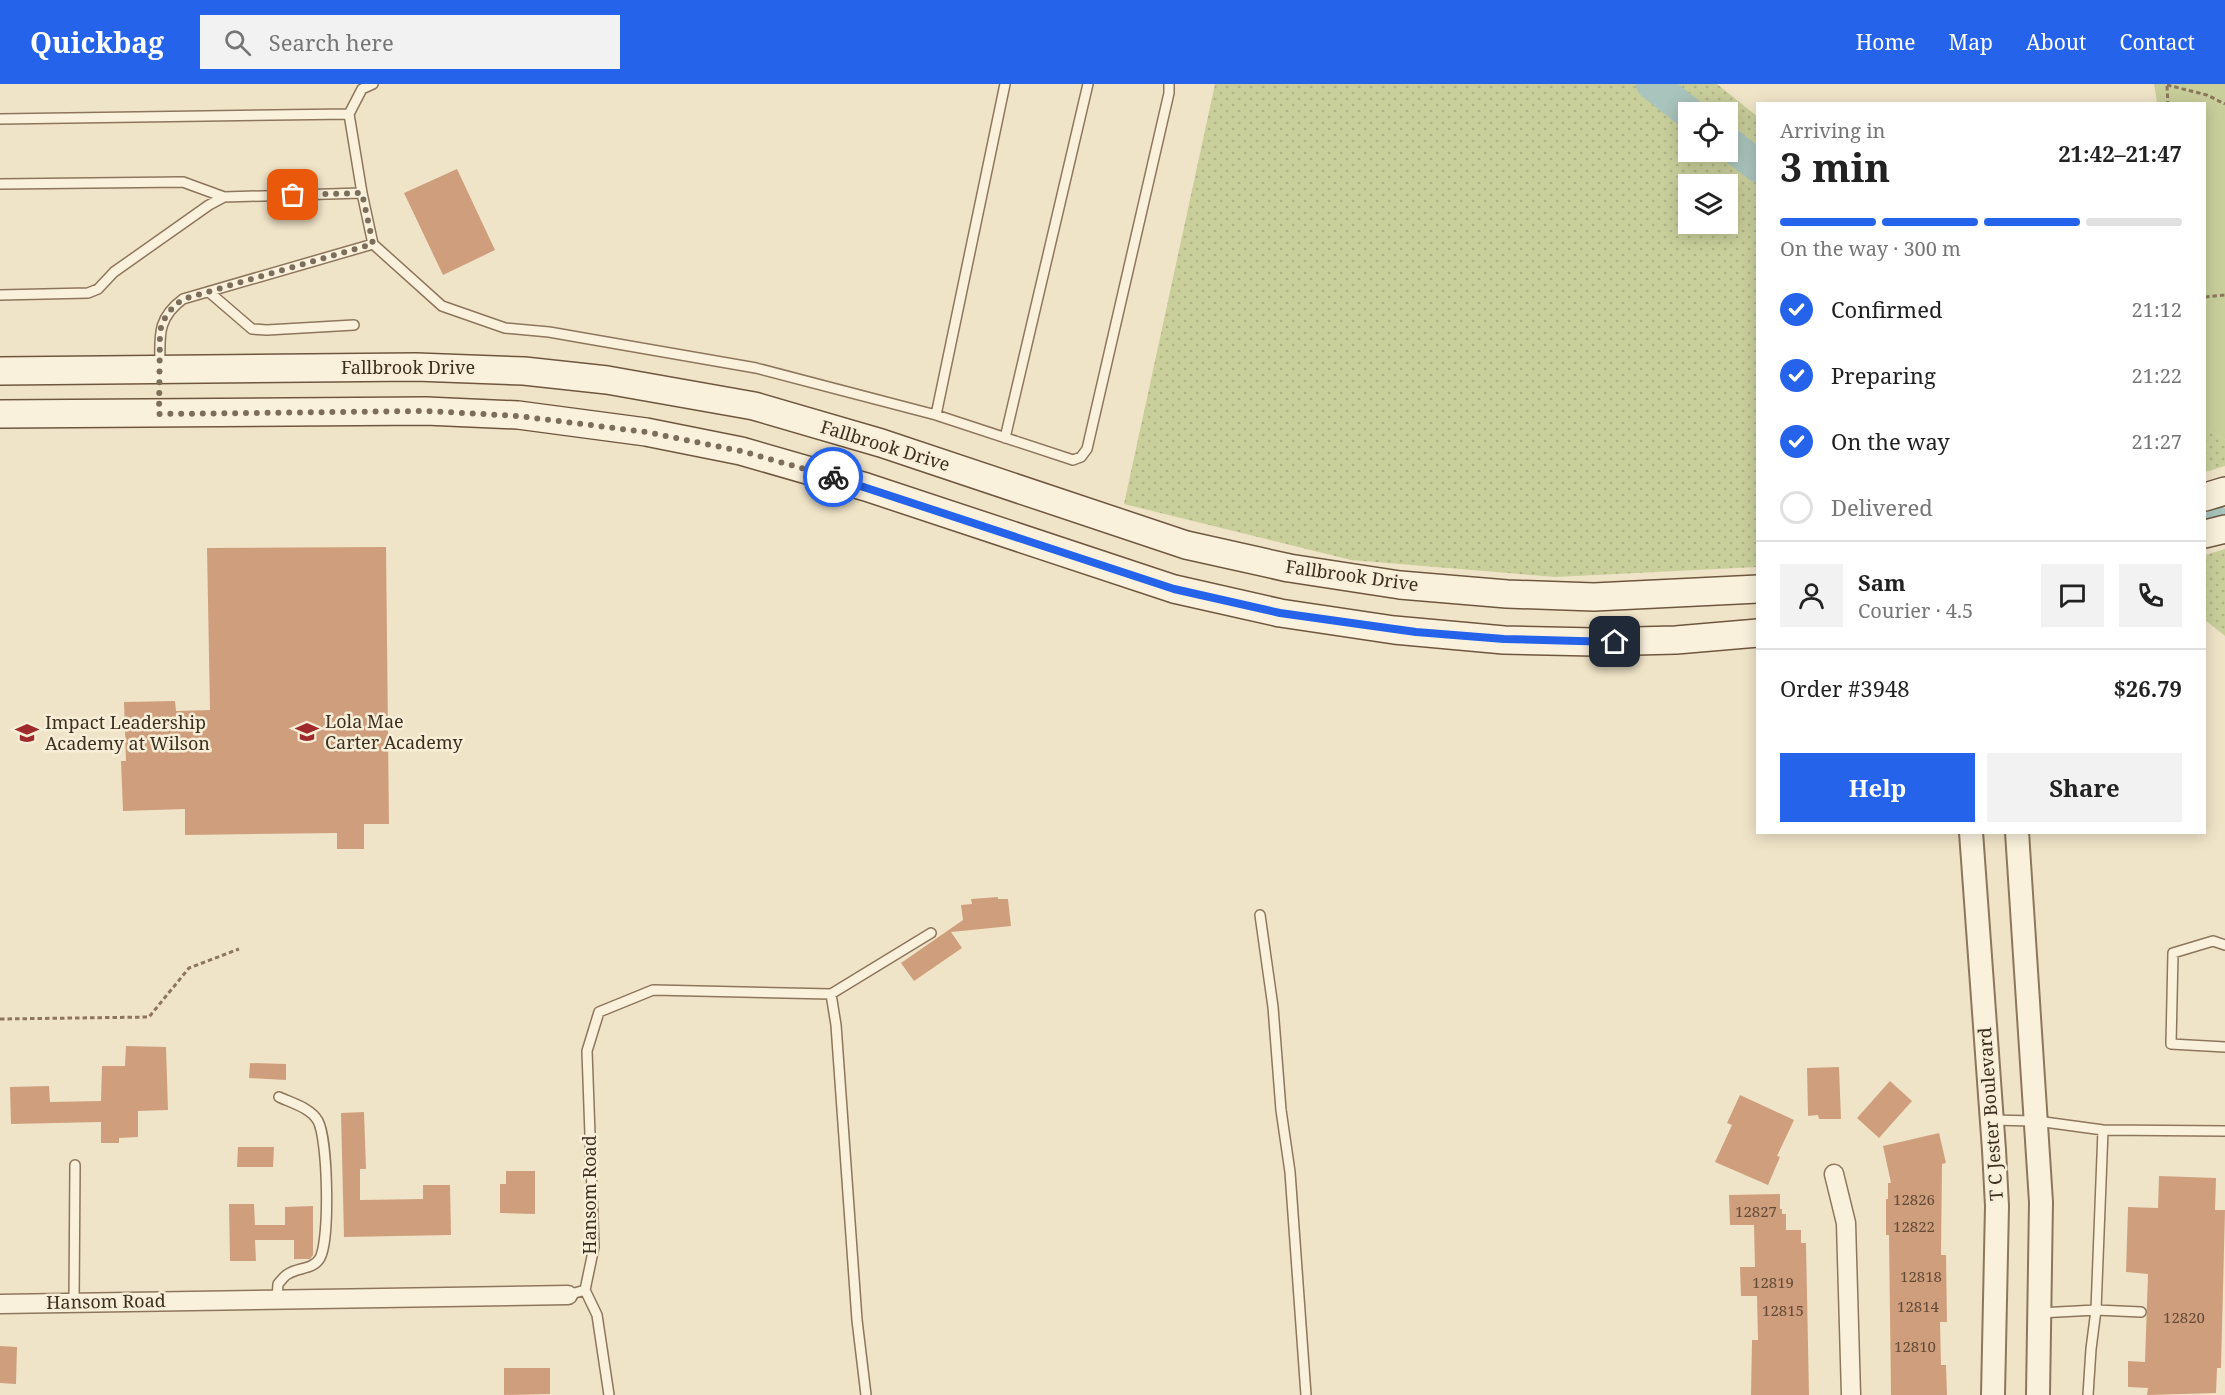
<!DOCTYPE html>
<meta charset="utf-8">
<style>
body{margin:0;font-family:"Noto Serif",serif;background:#f2f2f2;color:#222;height:100vh;display:flex;flex-direction:column;font-size:22px;white-space:nowrap}
*{box-sizing:border-box;margin:0}
p{font-size:20px;color:#767676}
.icon{flex:none;width:33px;height:33px;fill:none;stroke:currentColor;stroke-width:2;stroke-linecap:round;stroke-linejoin:round}
.map{position:relative;flex:1;overflow:hidden}
.panel{position:absolute;left:1756px;top:18px;width:450px;height:732px;display:flex;flex-direction:column;background:#fff;border-radius:0px;box-shadow:0 3px 15px #0003}
.panel>*{flex:none}
.tools{position:absolute;left:1678px;top:18px;display:grid;gap:12px}
.tools a{display:grid;place-items:center;width:60px;height:60px;border-radius:0px;background:#fff;box-shadow:0 3px 15px #0003;font-size:30px}
.pin{position:absolute;display:grid;place-items:center;width:51px;height:51px;color:#fff;margin:-26px;border-radius:12px;box-shadow:0 3px 9px #0006}
.courier{position:absolute;display:grid;place-items:center;width:60px;height:60px;margin:-30px;border:4px solid #2563eb;border-radius:50%;background:#fff;color:#222;box-shadow:0 2px 8px #0007}
.overview em{font-style:normal;font-weight:700}
.overview div{display:flex;flex-direction:column-reverse}
.overview{display:flex;align-items:center;justify-content:space-between;height:102px;padding:0 24px}
h1{font-size:39px;font-weight:700;line-height:45px}
.bar{display:grid;grid-template-columns:repeat(4,1fr);gap:9px 6px;align-content:center;height:72px;padding:0 24px}
.bar i{height:8px;border-radius:4px;background:#e0e0e0}
.bar .selected{background:#2563eb}
.bar p{grid-column:span 4}
.line{display:flex;align-items:center;gap:15px;padding:0 24px;border-top:2px solid #e0e0e0}
.line div{flex:1}
.round{display:grid;place-items:center;flex:none;width:63px;height:63px;border-radius:0px;background:#f2f2f2}
ol{padding:0 24px;list-style:none}
li{display:flex;align-items:center;gap:18px;height:66px}
li p{margin-inline-start:auto}
li .icon{padding:6px;border-radius:50%;background:#2563eb;color:#fff;stroke-width:4}
li:last-child{color:#767676}
li i{width:33px;height:33px;border:3px solid #e0e0e0;border-radius:50%}
.primary-button{display:flex;gap:12px;margin-top:auto;padding:12px 24px}
.primary-button a{flex:1;height:69px;border-radius:0px;background:#2563eb;color:#fff;font-size:24px;font-weight:700;line-height:69px;text-align:center}
.primary-button a+a{background:#f2f2f2;color:#222}
header{display:flex;align-items:center;gap:36px;box-sizing:border-box;height:84px;padding:0 30px;background:#2563eb;color:#fff}
header strong{font-size:28px}
nav{display:flex;gap:33px;margin-inline-start:auto;font-size:21px}
.search{width:420px;height:54px;background:#f2f2f2;display:flex;align-items:center;gap:15px;box-sizing:border-box;padding:0 21px;border-radius:0px;color:#767676;font-size:22px}
.map>svg:first-child{display:block}
.grass{fill:url(#grass-dots);fill-rule:evenodd}
.park{fill:#c9cf9b}
.lines{fill:none;stroke-linecap:round;stroke-linejoin:round}
.river{stroke:#a9c4bc;stroke-width:32}
.building{fill:#cf9f7d}
.service-casing{stroke:#8d765c;stroke-width:12}
.minor-casing{stroke:#8d765c;stroke-width:21}
.tertiary-casing{stroke:#8d765c;stroke-width:26}
.secondary-casing{stroke:#6f573f;stroke-width:30}
.path{stroke:#8d765c;stroke-width:3;stroke-dasharray:4.5 3;stroke-linecap:butt}
.service{stroke:#faf1dc;stroke-width:9}
.minor{stroke:#faf1dc;stroke-width:18}
.tertiary{stroke:#faf1dc;stroke-width:22}
.secondary{stroke:#faf1dc;stroke-width:27}
.done{stroke:#7c6e5b;stroke-width:6;stroke-dasharray:0 10.8}
.route{stroke:#2563eb;stroke-width:8}
.labels{text-anchor:middle;stroke-width:5;stroke-linejoin:round;paint-order:stroke}
.number-label{font-size:15px;fill:#624a37}
.street-label{font-size:18px;fill:#3d2e20;stroke:#f7eed8}
.poi-label{font-size:18px;fill:#3d2e20;stroke:#f7eed8;text-anchor:start}
</style>
<header>
<strong>Quickbag</strong>
<div class="search"><svg class="icon" aria-label="search" viewBox="0 0 24 24"><circle cx="10" cy="10" r="6"/><path d="M15 15l6 6"/></svg>Search here</div>
<nav><a>Home</a><a>Map</a><a>About</a><a>Contact</a></nav>
</header>
<div class="map">
<svg width="2225" height="1311" viewBox="0 0 2225 1311">
<defs>
<pattern id="grass-dots" width="8" height="8" patternUnits="userSpaceOnUse" patternTransform="scale(1.5)"><rect width="8" height="8" fill="#c9cf9b"/><path d="M2 2h.1M6 6h.1" fill="none" stroke="#aeb285" stroke-width="1.8" stroke-linecap="round"/></pattern>
</defs>
<rect width="100%" height="100%" fill="#f0e4c8"/>
<path class="grass" d="M1215,0H1717L1758,33V483L1555,493L1351,476L1124,420ZM1689,28H1728V68H1689ZM1689,100H1728V140H1689Z
M2205,345L2225,356V382L2205,388Z
M2225,465V552L2205,536V471Z"/>
<path class="park" d="M2154,0H2225V356L2205,345V20L2157,19Z"/>
<g class="lines">
<path class="river" d="M1652,0L1689,29
M1728,59L1758,82
M2205,429L2225,445"/>
</g>
<path class="building" d="M457,85L495,166L443,191L404,109Z
M386,463L389,740H364V765H337V749L185,751V725L123,727L121,677H126L124,618L175,617L176,627L210,626L207,464Z
M998,813V815H1008L1011,842L951,848L962,864L914,897L901,879L963,836L961,821L972,820L971,815Z
M126,962L166,963L168,1026L138,1027V1053L119,1054V1059H101V1038L11,1040L10,1003L49,1002L50,1018L101,1017L102,982H125Z
M250,979L286,980V996L249,994Z
M1839,983L1841,1035H1819L1818,1031L1808,1032L1807,984Z
M1890,997L1912,1017L1879,1054L1857,1034Z
M1740,1011L1794,1036L1777,1072L1780,1073L1768,1101L1715,1078L1732,1041L1727,1039Z
M364,1028L366,1085H360V1116L423,1115V1101H450L451,1151L344,1153L341,1029Z
M1939,1049L1946,1079L1942,1080L1941,1171H1946L1947,1238H1940L1941,1281H1946L1947,1311H1891L1889,1151H1886V1115H1888V1099H1891L1883,1062Z
M238,1063H274L273,1083H237Z
M506,1087H535V1130L500,1129V1100H506Z
M2159,1092L2216,1094L2215,1126H2225L2221,1284H2217L2216,1309L2147,1311L2148,1304L2128,1303V1277L2145,1278L2148,1190L2126,1188L2128,1123L2158,1124Z
M1780,1110V1125H1782V1130H1786V1146H1801V1159H1806L1809,1311H1751L1752,1256H1758L1757,1212H1741L1740,1183H1755L1754,1141H1730L1729,1111Z
M229,1120H254L255,1141H285V1123L313,1122V1171L310,1175H294V1156H255L256,1177H230Z
M0,1262L17,1263L16,1300L0,1299Z
M504,1284H550V1310L504,1311Z"/>
<g class="lines">
<g class="service-casing">
<path id="service" d="M349,30L362,109
M0,35L349,30L362,5L373,0
M0,100L183,98L224,113
M209,208L252,245L267,246L354,241
M0,211L88,209L98,205L114,188L209,121L224,113L362,109L373,160L442,222L505,244L549,248L756,284L936,331L1073,376L1081,373L1087,365L1169,9V0
M160,283C160,253 156,235 183,215L373,160
M936,331L1005,0
M1005,354L1088,0
M1260,831L1273,923L1281,1026L1290,1088L1306,1311
M2225,861L2213,857L2173,869L2171,960L2225,963
M831,910L836,941L857,1236L866,1311
M1992,1036L2037,1037L2103,1046L2225,1047
M585,1206L597,1231L609,1311
M568,1211L585,1206L594,1163L587,967L599,928L653,906L831,910L931,849
M277,1215L278,1200C281,1197 284,1192 288,1190C298,1183 313,1186 320,1174C330,1155 328,1056 318,1037C311,1024 292,1019 279,1013
M74,1219L75,1081
M2039,1229L2096,1226L2103,1046
M2088,1311L2091,1265L2096,1226L2141,1228"/>
</g>
<g class="minor-casing">
<path id="minor" d="M1834,1090L1846,1139L1851,1311
M0,1220L568,1211"/>
</g>
<g class="tertiary-casing">
<path id="tertiary" d="M1971,748L1994,1066L1997,1122L1993,1311
M2017,748L2041,1118L2038,1311"/>
</g>
<g class="secondary-casing">
<path id="secondary" d="M0,287L416,283L524,287L607,296L754,322L881,359L1186,461L1289,484L1400,501L1507,510L1594,513L1758,505
M0,330L426,327L518,331L646,348L741,367L866,403L1174,505L1280,529L1394,546L1504,556L1594,558L1676,556L1758,549
M2205,413L2225,407
M2205,450L2225,445"/>
</g>
<path class="path" d="M2167,1L2207,11L2225,20
M2167,2L2168,20
M2205,213L2225,211
M0,935L149,933L189,884L239,865"/>
<use href="#service" class="service"/>
<use href="#minor" class="minor"/>
<use href="#tertiary" class="tertiary"/>
<use href="#secondary" class="secondary"/>
</g>
<g class="lines">
<path class="done" d="M293,111L362,109L373,160L183,215C171,224 163,233 160,248L159,330L426,327L518,332L646,348L741,367L833,393"/>
<path class="route" d="M833,393L1174,505L1280,529L1416,548L1504,555L1615,558"/>
</g>
<defs>
<g id="school-bare" transform="scale(1.8)"><path d="M0-5L7-2L0 1L-7-2ZM-4 1L0 2.5L4 1V4Q0 6-4 4Z" fill="#9e2a2b" stroke="#f7eed8" stroke-width="2.5" paint-order="stroke"/></g>
</defs>
<g fill-rule="evenodd">
<use href="#school-bare" x="307" y="648"/>
<use href="#school-bare" x="27" y="649"/>
</g>
<g class="labels">
<g class="number-label">
<text x="1914" y="1121">12826</text>
<text x="1756" y="1133">12827</text>
<text x="1914" y="1148">12822</text>
<text x="1921" y="1198">12818</text>
<text x="1773" y="1204">12819</text>
<text x="1918" y="1228">12814</text>
<text x="1783" y="1232">12815</text>
<text x="2184" y="1239">12820</text>
<text x="1915" y="1268">12810</text>
</g>
<g class="street-label">
<text x="408" y="290">Fallbrook Drive</text>
<text transform="translate(885 362) rotate(17)" y="6">Fallbrook Drive</text>
<text transform="translate(1352 492) rotate(8)" y="6">Fallbrook Drive</text>
<text transform="translate(1991 1030) rotate(-94)" y="6">T C Jester Boulevard</text>
<text transform="translate(590 1111) rotate(-90)" y="6">Hansom Road</text>
<text transform="translate(106 1218) rotate(-1)" y="6">Hansom Road</text>
</g>
<g class="poi-label">
<text x="325" y="644">Lola Mae<tspan x="325" dy="21">Carter Academy</tspan></text>
<text x="45" y="645">Impact Leadership<tspan x="45" dy="21">Academy at Wilson</tspan></text>
</g>
</g>
</svg>
<div class="tools">
<a><svg class="icon" aria-label="locate" viewBox="0 0 24 24"><circle cx="12" cy="12" r="6"/><path d="M12 2v4M12 18v4M2 12h4M18 12h4"/></svg></a>
<a><svg class="icon" aria-label="layers" viewBox="0 0 24 24"><path d="M12 4l9 5-9 5-9-5zM3 14l9 5 9-5"/></svg></a>
</div>
<div class="pin" style="left:293px;top:111px;background:#ea580c"><svg class="icon" aria-label="bag" viewBox="0 0 24 24"><path d="M5 8h14l-1 12H6zM9 8a3 3 0 0 1 6 0"/></svg></div>
<div class="pin" style="left:1615px;top:558px;background:#1f2937"><svg class="icon" aria-label="home" viewBox="0 0 24 24"><path d="M3 11l9-7 9 7M6 9v11h12V9"/></svg></div>
<div class="courier" style="left:833px;top:393px"><svg class="icon" aria-label="bike" viewBox="0 0 24 24"><circle cx="6" cy="16" r="4"/><circle cx="18" cy="16" r="4"/><path d="M6 16l4-8h5l3 8M10 8l3 8H6M13 5h3"/></svg></div>
<section class="panel">
<div class="overview"><div><h1>3 min</h1><p>Arriving in</p></div><em>21:42–21:47</em></div>
<div class="bar"><i class="selected"></i><i class="selected"></i><i class="selected"></i><i></i><p>On the way · 300 m</p></div>
<ol>
<li><svg class="icon" aria-label="check" viewBox="0 0 24 24"><path d="M5 12l5 5 9-10"/></svg>Confirmed<p>21:12</p></li>
<li><svg class="icon" aria-label="check" viewBox="0 0 24 24"><path d="M5 12l5 5 9-10"/></svg>Preparing<p>21:22</p></li>
<li><svg class="icon" aria-label="check" viewBox="0 0 24 24"><path d="M5 12l5 5 9-10"/></svg>On the way<p>21:27</p></li>
<li><i></i>Delivered</li>
</ol>
<div class="line" style="height:108px"><a class="round"><svg class="icon" aria-label="person" viewBox="0 0 24 24"><circle cx="12" cy="8" r="4"/><path d="M4 21q1-7 8-7t8 7"/></svg></a><div><b>Sam</b><p>Courier · 4.5</p></div><a class="round"><svg class="icon" aria-label="chat" viewBox="0 0 24 24"><path d="M4 5h16v11H9l-5 4z"/></svg></a><a class="round"><svg class="icon" aria-label="phone" viewBox="0 0 24 24"><path d="M5 4h4l2 5-3 2q2 4 5 5l2-3 5 2v4C11 20 4 13 5 4z"/></svg></a></div>
<div class="line" style="height:78px"><div>Order #3948</div><b>$26.79</b></div>
<div class="primary-button"><a>Help</a><a>Share</a></div>
</section>
</div>
